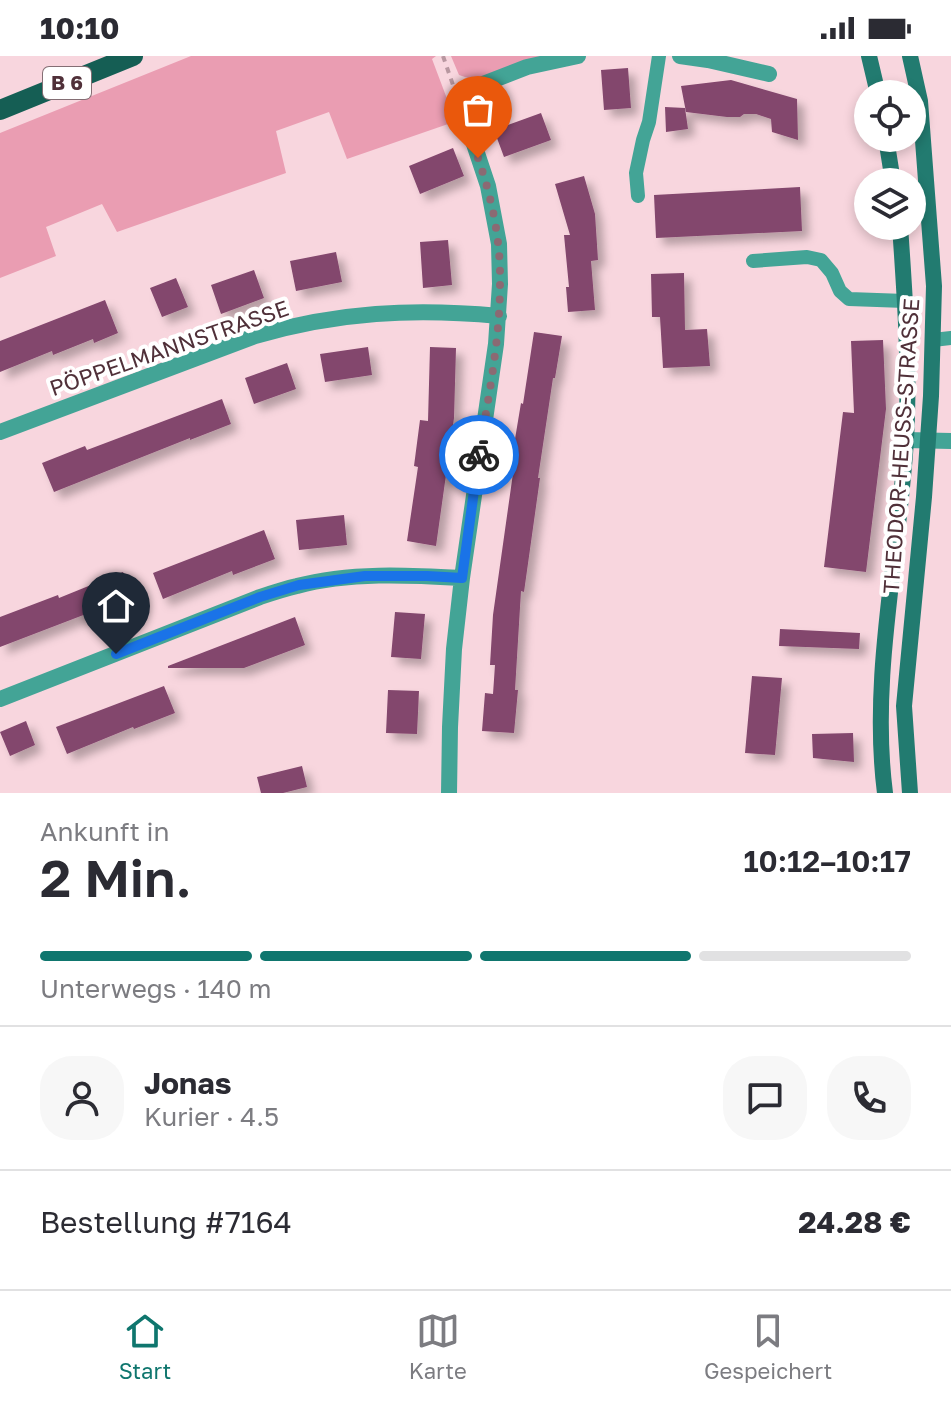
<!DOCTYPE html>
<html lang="de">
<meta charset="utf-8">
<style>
body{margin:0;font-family:"Golos Text",sans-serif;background:#f7f7f7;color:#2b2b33;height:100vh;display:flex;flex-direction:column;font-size:30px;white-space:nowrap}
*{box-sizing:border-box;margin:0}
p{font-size:26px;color:#7c7c81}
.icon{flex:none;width:44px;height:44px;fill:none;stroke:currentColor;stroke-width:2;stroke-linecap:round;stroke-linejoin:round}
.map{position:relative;height:737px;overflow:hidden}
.details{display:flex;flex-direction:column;background:#fff;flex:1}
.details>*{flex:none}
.tools{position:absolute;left:854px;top:24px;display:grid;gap:16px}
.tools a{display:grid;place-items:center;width:72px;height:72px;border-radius:50%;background:#fff;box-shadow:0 4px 12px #0003;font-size:40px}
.pin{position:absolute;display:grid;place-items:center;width:68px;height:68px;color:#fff;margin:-82px -34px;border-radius:50% 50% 50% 0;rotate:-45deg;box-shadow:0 0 8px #0007}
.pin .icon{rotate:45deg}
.courier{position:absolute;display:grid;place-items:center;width:80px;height:80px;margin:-40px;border:6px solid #1a73e8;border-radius:50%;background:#fff;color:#222;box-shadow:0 2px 10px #0007}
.headline em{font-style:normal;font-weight:600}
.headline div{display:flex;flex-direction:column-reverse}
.headline{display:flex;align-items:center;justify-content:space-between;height:136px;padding:0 40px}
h1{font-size:52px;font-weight:600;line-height:60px}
.bar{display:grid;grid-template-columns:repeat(4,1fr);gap:12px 8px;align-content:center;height:96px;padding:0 40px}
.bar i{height:10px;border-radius:6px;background:#e1e1e2}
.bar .current{background:#0f766e}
.bar p{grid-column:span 4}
.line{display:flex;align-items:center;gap:20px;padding:0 40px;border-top:2px solid #e1e1e2}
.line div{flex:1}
.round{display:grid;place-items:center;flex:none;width:84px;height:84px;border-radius:32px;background:#f7f7f7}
.status{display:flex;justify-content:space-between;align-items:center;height:56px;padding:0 40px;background:#fff;direction:ltr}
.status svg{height:22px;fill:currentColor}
.tabs{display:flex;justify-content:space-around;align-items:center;height:112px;border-top:2px solid #e1e1e2;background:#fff;font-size:22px;color:#7c7c81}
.tabs a{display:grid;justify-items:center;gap:4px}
.tabs .current{color:#0f766e}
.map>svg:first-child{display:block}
.green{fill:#ea9db2}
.building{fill:#83466d;filter:url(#shadow)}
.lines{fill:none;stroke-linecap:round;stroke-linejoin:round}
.path{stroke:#b897a0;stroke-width:4;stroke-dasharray:6 6;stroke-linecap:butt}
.service{stroke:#43a496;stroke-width:14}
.minor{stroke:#43a496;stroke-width:16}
.secondary{stroke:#227b70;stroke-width:16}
.primary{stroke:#155e54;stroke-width:20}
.done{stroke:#8b6a73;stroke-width:8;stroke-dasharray:0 14.4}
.route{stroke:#1a73e8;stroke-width:10}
.labels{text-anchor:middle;stroke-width:8;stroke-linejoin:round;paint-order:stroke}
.shield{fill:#fff;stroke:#846e74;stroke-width:2}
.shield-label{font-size:20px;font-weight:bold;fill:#503039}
.street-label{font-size:22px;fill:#503039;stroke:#fff}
</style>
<div class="status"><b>10:10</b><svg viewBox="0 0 49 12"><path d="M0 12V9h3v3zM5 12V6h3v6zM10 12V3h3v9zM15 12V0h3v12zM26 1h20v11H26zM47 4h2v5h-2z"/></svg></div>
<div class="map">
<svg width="951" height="737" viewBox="0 0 951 737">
<defs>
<filter id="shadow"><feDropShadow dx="7" dy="7" stdDeviation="4" flood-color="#0004"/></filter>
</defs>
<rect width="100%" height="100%" fill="#f8d6de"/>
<path class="green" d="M191,0H436L432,3L455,64L451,67L347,103L329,56L276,75L286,117L117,176L102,148L46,171L56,200L0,222V77Z
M451,0H545L474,24L459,19Z"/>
<path class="building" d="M628,12L631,52L604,54L601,14Z
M731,24L797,43L798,84L772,76L771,63L756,58H744L740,61H727L686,56L681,30Z
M665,51L685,52L688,73L666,76Z
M541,57L551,84L504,101L494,74Z
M453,92L464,120L420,138L409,110Z
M584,120L595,158L598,204L591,205L595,254L568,256L566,231H569L564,179H570L555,128Z
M800,131L802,175L656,182L654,139Z
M448,184L452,229L423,232L420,186Z
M336,196L342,226L296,235L290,205Z
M254,214L264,242L221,258L211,229Z
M684,217L685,274L707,273L710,310L663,312L660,261H652L651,218Z
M176,222L188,251L162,261L150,232Z
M105,244L118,277L94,287L93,283L53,299L52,295L0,316V285Z
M534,276L562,280L555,322H553L538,422H540L524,536L521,535L515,634H518L514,677L482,675L485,637L493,638L495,609H490L493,559L517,389H514L521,347L523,348Z
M883,284L886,353L866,516L824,511L843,356L854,357L851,285Z
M368,291L372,319L325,326L320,298Z
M430,291L456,292L454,362L436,490L407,485L418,411L414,410L420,364L428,365Z
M287,307L296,333L254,348L245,322Z
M222,343L231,368L190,384V382L54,436L42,407L85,390L87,394Z
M344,459L347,489L299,494L296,464Z
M264,474L275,503L233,519L232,515L163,543L153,517Z
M123,516L133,540L0,591V561L58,539L59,542Z
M395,556L425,558L421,603L391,601Z
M295,561L305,589L244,612H168V610Z
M780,573L860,577L859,593L779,590Z
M752,620L782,622L775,699L745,697Z
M164,630L175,657L134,673L133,671L67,698L56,671Z
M388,634L419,635L417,678L386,677Z
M26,665L35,689L10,700L0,676Z
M853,677L854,706L813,702L812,678Z
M302,710L307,731L283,737H261L257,721Z"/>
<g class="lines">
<path class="path" d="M443,0L453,29"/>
<path class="service" d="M638,140L636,117L643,84L649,66L659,0
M753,205L807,201L821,204L832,217L840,235L849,243L905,245
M933,284L951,282"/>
<path class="minor" d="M680,0L708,4L769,18
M0,376L255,280C338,256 413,252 499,260
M906,384L951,385
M0,643L260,541C272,537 284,533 297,530C349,516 408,519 462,522
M449,737L450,671L454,593L462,522L496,288L500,228L499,188L488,130L460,46L478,30L527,11L578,0"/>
<path class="secondary" d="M869,0L878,38
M886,82L893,126
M885,737C870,621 899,500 906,384C910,312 905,241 900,170
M910,737L904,650L924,441L931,340L934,230L920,45L910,0"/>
<path class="primary" d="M0,54L133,0"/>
</g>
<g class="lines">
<path class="done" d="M478,102C492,142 501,185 500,228C500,285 488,343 479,399"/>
<path class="route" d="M116,598L260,541L299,529L365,520H427L462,522L479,399"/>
</g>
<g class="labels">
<rect class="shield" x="43" y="11" width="48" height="32" rx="6"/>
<g class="shield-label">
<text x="67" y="34">B 6</text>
</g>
<g class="street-label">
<text transform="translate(169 292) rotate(-19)" y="8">PÖPPELMANNSTRASSE</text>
<text transform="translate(901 390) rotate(-86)" y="8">THEODOR-HEUSS-STRASSE</text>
</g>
</g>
</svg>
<div class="tools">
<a><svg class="icon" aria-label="locate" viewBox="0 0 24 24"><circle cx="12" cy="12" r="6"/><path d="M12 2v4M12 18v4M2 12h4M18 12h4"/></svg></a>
<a><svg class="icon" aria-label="layers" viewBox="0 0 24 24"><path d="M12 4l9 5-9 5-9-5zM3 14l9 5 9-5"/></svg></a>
</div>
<div class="pin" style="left:478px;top:102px;background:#ea580c"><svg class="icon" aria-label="bag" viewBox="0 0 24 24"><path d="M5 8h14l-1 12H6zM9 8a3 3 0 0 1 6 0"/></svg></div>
<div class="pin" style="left:116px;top:598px;background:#1f2937"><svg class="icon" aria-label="home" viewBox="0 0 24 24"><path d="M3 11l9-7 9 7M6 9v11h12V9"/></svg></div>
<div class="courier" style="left:479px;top:399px"><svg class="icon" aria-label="bike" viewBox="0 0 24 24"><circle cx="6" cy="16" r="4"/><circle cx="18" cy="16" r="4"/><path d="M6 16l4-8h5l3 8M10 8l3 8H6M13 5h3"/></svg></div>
</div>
<section class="details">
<div class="headline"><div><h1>2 Min.</h1><p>Ankunft in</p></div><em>10:12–10:17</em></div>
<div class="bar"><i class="current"></i><i class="current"></i><i class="current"></i><i></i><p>Unterwegs · 140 m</p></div>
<div class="line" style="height:144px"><a class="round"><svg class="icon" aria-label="person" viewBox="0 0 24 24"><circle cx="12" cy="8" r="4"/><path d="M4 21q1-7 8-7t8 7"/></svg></a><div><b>Jonas</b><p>Kurier · 4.5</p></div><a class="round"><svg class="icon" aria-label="chat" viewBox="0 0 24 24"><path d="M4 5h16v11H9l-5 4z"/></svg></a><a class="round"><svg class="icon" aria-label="phone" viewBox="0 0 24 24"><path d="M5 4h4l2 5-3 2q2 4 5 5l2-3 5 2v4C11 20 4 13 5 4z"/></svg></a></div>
<div class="line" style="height:104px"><div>Bestellung #7164</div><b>24.28 €</b></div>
</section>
<nav class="tabs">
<a class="current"><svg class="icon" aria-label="home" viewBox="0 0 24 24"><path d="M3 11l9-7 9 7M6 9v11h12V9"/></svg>Start</a>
<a><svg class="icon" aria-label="map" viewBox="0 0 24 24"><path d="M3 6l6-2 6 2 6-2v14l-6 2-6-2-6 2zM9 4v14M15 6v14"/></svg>Karte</a>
<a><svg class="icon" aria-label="saved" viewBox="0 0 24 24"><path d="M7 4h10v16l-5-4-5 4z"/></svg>Gespeichert</a>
</nav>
